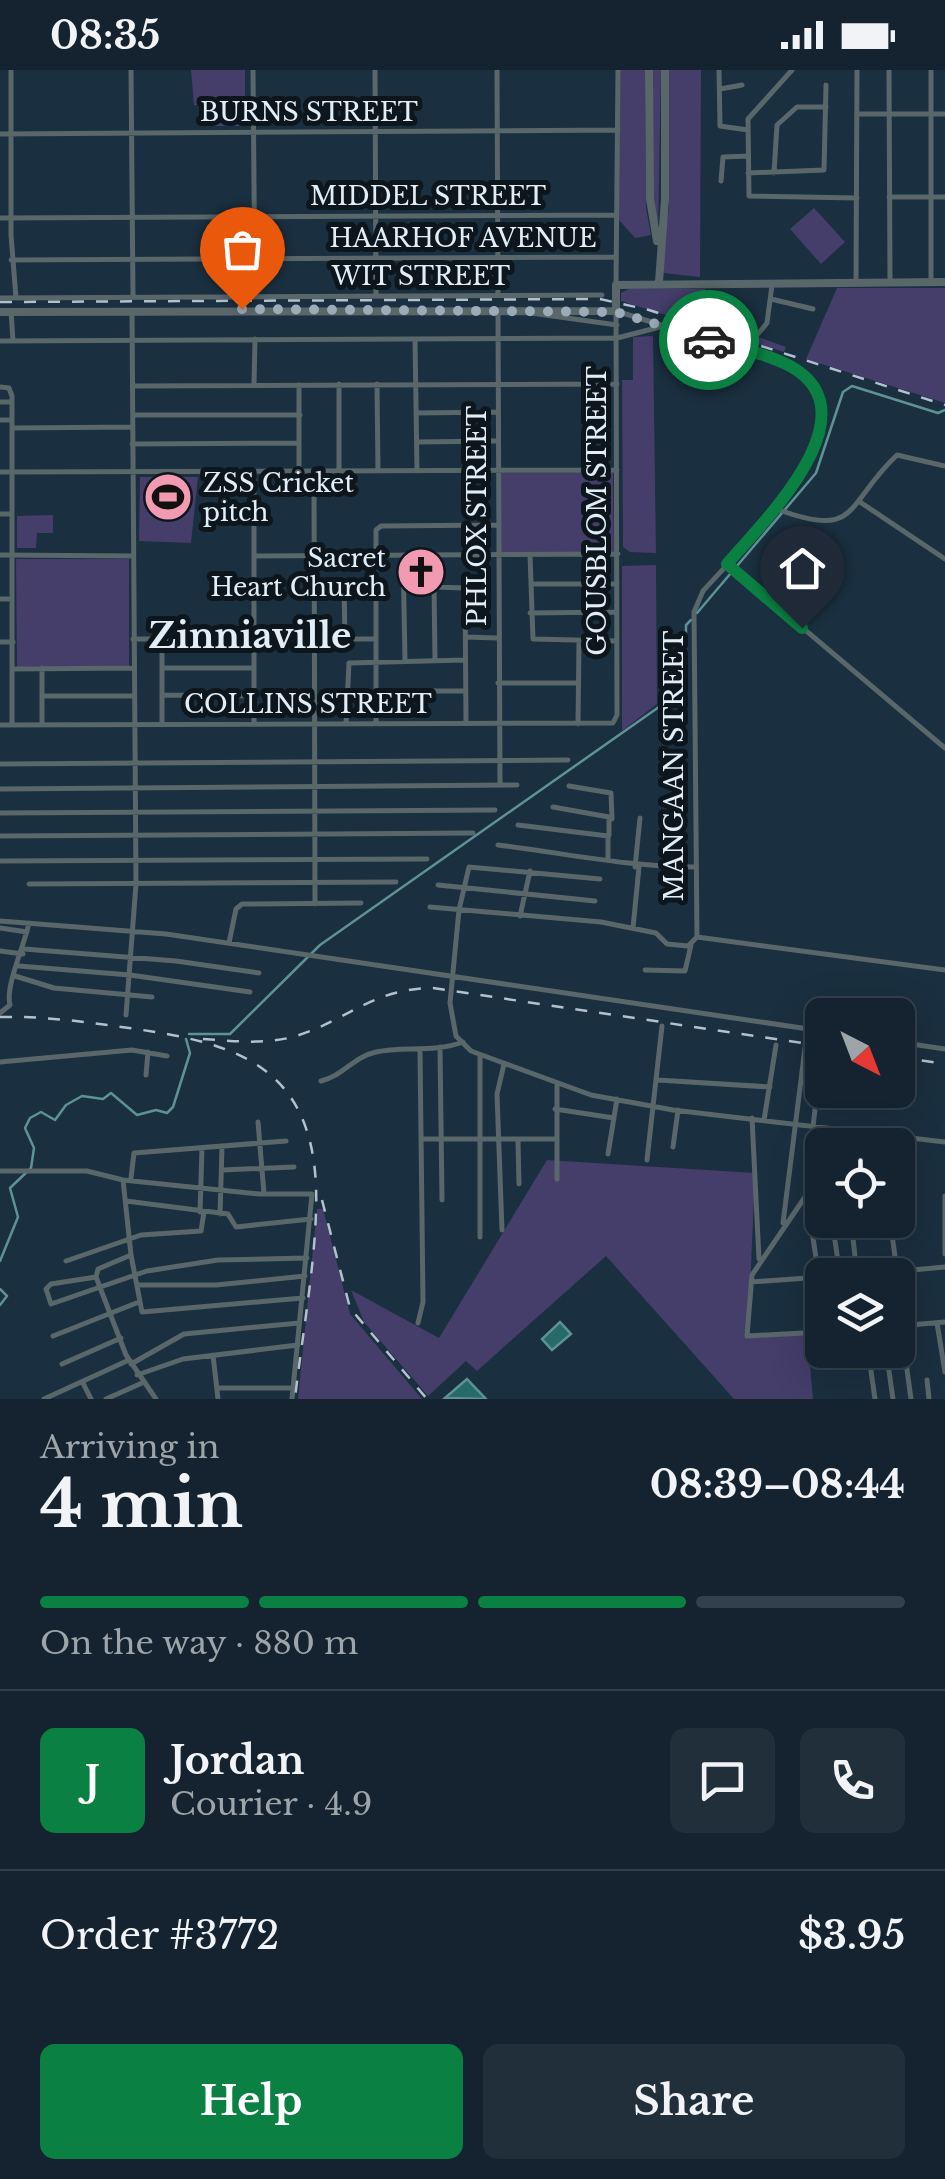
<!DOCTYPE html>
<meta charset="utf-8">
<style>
body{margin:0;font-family:"Libre Baskerville",serif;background:#212f3b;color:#f1f3f6;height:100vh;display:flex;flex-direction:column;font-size:38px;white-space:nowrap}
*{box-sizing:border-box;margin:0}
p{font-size:32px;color:#9da4aa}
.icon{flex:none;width:55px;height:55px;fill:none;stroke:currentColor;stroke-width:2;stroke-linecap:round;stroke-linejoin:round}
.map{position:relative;height:1329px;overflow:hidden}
.panel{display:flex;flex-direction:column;background:#14232f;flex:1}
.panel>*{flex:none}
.needle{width:65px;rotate:138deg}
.controls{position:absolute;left:805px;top:928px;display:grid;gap:20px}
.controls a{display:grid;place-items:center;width:110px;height:110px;border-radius:15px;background:#14232f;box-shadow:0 10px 40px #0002,0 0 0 2px #33404b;font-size:50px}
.pin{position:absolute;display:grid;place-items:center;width:85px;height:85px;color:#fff;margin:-102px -42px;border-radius:50% 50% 50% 0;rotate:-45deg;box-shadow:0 0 10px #0007}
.pin .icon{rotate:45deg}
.courier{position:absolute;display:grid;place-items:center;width:100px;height:100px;margin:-50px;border:8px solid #0b8043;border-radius:50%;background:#fff;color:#222;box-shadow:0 2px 12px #0007}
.summary em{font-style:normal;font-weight:700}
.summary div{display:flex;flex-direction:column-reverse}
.summary{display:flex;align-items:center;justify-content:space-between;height:170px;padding:0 40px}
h1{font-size:65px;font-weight:700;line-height:75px}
.bar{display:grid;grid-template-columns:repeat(4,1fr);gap:15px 10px;align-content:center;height:120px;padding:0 40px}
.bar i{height:12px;border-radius:8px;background:#33404b}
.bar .selected{background:#0b8043}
.bar p{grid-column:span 4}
.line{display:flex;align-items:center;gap:25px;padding:0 40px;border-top:2px solid #33404b}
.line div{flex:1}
.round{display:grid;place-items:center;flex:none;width:105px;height:105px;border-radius:15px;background:#212f3b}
.cta{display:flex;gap:20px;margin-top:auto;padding:20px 40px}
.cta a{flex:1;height:115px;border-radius:15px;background:#0b8043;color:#fff;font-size:40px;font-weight:700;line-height:115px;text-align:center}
.cta a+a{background:#212f3b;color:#f1f3f6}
.status{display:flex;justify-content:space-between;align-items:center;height:70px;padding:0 50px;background:#14232f;direction:ltr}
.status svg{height:28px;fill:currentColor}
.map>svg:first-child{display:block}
.green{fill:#453d6a}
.water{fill:#266a69;stroke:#5e9294;stroke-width:2.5}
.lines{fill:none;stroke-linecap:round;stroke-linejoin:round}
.stream{stroke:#5e9294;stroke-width:2.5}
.minor{stroke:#59676b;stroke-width:5}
.tertiary{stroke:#59676b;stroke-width:8}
.rail{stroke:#b2c1cd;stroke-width:2.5;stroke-dasharray:12 12;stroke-linecap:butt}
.done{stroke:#9babb7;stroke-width:10;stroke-dasharray:0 18}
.route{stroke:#0b8043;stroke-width:12}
.labels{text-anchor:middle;stroke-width:10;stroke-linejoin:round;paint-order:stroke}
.street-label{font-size:25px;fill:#e1eef8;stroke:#0d161d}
.poi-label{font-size:25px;fill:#e1eef8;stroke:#0d161d;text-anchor:start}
.district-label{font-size:35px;font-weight:bold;fill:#e1eef8;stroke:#0d161d}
</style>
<div class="status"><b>08:35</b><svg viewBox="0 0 49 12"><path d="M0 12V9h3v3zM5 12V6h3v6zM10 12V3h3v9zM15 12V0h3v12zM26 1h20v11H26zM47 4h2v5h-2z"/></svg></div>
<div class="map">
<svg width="945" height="1329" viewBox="0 0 945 1329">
<rect width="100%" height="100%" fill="#1a2f3f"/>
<path class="green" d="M191,0H245V35H194Z
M619,0H645L646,138L651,165L635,168L619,150Z
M652,0H661L658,163L653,137Z
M668,0H701L700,207L663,203V169L669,140Z
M208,40H243L242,56H208Z
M814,138L845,172L821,194L790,159Z
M837,218H945V333L806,289Z
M629,219H705L712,250L786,277L784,282L621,231V223Z
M653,266L656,483L630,482L623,477L622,310H633V267Z
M500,403H613L614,482H500Z
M140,407H198L191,473L139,471Z
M53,445V463H37L36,478H17V446Z
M16,489H129V596L17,597Z
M656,495L657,634L622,661V496Z
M547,1090L755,1103L748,1267L807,1262L813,1329H734L606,1186L477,1301L466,1291L428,1326L364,1252L351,1220L439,1268Z
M317,1139H323L350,1244L422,1329H298Z"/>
<path class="water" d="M560,1252L571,1264L552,1280L542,1269Z
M467,1309L486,1329L445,1328Z"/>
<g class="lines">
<path class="stream" d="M697,543L816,403L843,322L852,316L938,343L945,340
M189,964H230L320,875L686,618V555L691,550
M0,1191L18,1147L10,1118L31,1098L34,1078L25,1058L30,1048L41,1042L55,1050L66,1035L82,1026L103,1029L111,1023L137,1045L156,1040L167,1043L173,1037L190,983L186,969
M0,1219L7,1226L0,1235"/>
<path class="minor" d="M11,0V165L16,228
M131,0L133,227
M253,0L255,227
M375,0L376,226
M497,0L498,226
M719,0L720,56L748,60
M792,0L748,49L749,126L857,128
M889,0L890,211
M720,19L742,15
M858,44H945
M0,64L618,60
M748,103L824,100L826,15
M774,103L777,55L797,37H826
M721,111L723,87L748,86
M889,127H945
M0,148L616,145
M11,190L616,187
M856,211L857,0
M931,212V0
M616,215L618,0
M0,228L602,225
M771,229L813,239
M707,234L717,251L757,265L767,253L772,215
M11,241L13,271
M498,242L500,715
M531,243L617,255
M415,269L417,401
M0,271L617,268L660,257
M254,314L255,269
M377,314L378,401
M299,315V402
M133,316L617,314
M0,317L9,318L12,326V655
M0,332H12
M416,343L497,342
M133,345H300
M0,350H12
M12,358L133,357
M417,372L496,371
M132,374L299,373
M339,401V314
M0,402L617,400
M314,402L315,834
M254,403V654
M860,432L945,489
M774,438C860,471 844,435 897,385L945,396
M0,444H12
M0,485L133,486
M403,485L405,590
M530,485L533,569L617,571
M254,486L618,484
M727,494L945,678
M531,514H617
M315,515L375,514
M344,515L345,570
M404,516L465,518L466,653
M434,516L435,590
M0,529H12
M530,543L617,542
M466,567L497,568
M133,569H375
M162,569V655
M0,572H13
M163,598H254
M13,599L133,598
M498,613H578
M378,621H465
M163,625L254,626
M42,626H133
M346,654L349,593L464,590
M376,654V460L381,456L497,455
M578,654L579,572
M0,655L613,653L617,645L616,241C655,253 694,265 733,278C752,284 774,287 791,297C881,348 741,478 703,521L694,542L697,867
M42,655V598
M0,694L568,690
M569,716L611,723L612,749
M0,719L517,715
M553,737L609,747V765
M0,743L495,740
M518,755L608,766V790
M0,766L473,763
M498,775C564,783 628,797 695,797
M0,791L427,789
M635,797L640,748
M600,809L469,797L459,840L450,933L456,966L471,981L591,1025L673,1040L945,1072
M29,814L396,812
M438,815L595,831
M430,837L601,852L656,863L667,874L688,876L697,867
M520,846L530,801
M0,851L166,864L822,961
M0,858L27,862
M633,858L639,797
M697,867L945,900
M229,873L236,839L242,834L361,833
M24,879L176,891L259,903
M0,881L23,884
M19,896L130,905L250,922
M645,900L685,901L691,875
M15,906L54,918L152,927
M0,943L10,935C5,916 24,877 29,853
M126,945L136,814L132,242
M898,972L945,979
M440,977L442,1130
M480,986V1167
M0,992L132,980L167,986
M146,1005L148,982
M658,1010L770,1017
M321,1011C343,1006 353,987 376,982C403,976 433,983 463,972
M555,1039L614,1048
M752,1048L759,1189
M764,1050L776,975
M258,1052L264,1124
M813,1057L818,1013
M423,1069H555
M518,1071L519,1114
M838,1075L843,1061
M871,1075L872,1065
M673,1077L678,1040
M608,1084L617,1029
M647,1090L662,956
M222,1100L294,1097
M0,1101H87L123,1110L131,1185L98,1199L96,1207L126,1285L156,1329
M822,1102L752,1205L747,1266L822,1262
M131,1108L134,1083L286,1071
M557,1109V1016
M123,1110L259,1124H312L292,1329
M806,1121L822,1228
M945,1126V1184
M126,1131L228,1144L236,1157L311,1149
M200,1142L202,1078
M220,1144L222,1077
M832,1150L840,1205
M851,1150L857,1205
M890,1150L897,1201
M783,1153L805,978
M502,1160L497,1024L504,994
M131,1185L142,1242L303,1228
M66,1191L141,1165L201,1161L204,1142
M858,1205L945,1197
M96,1207L51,1214L46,1219L51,1234L147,1201L218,1190L307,1188
M751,1212L822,1207
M137,1215H216L305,1206
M418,1253L423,1232L420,981
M937,1253L945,1302
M898,1256L945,1252
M901,1256L911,1329
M53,1266L139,1232
M868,1280L875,1329
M886,1280L893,1329
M213,1285L218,1329
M62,1294L121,1268
M131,1294L184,1264L299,1253
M137,1305L183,1289L298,1275
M927,1310L929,1329
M83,1313L91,1329
M217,1318H293
M44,1329L129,1290
M106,1329L142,1313"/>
<path class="tertiary" d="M649,0L650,129L657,171
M659,212L665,129V0
M0,242L616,241V215L945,212"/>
<path class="rail" d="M0,232L600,229L649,240L945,335
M0,947C44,946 86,952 129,958C219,971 300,987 314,1093C323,1157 302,1262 295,1329
M203,969C234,971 266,975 296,966C348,950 371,919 433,918L822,976
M898,987L945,994
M322,1130L350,1238L427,1329"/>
</g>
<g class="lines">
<path class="done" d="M242,239L616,242L709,270"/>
<path class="route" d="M709,270C735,278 766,283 790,296C876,343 763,452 727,494L802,558"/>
</g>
<defs>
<g id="stadium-disc" transform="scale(2.5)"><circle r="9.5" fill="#f19ab2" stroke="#0d161d"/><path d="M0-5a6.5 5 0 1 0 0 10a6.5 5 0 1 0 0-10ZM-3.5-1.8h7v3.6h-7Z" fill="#111"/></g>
<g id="church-disc" transform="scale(2.5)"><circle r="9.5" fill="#f19ab2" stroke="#0d161d"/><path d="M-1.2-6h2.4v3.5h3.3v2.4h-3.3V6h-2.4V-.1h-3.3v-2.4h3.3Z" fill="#111"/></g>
</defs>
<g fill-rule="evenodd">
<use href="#stadium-disc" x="168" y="427"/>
<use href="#church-disc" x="421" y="502"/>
</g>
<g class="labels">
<g class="street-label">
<text x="309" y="51">BURNS STREET</text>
<text x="428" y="135">MIDDEL STREET</text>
<text x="463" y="177">HAARHOF AVENUE</text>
<text x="421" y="215">WIT STREET</text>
<text transform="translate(597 441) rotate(-90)" y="9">GOUSBLOM STREET</text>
<text transform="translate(477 446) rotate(-90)" y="9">PHLOX STREET</text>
<text x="308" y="643">COLLINS STREET</text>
<text transform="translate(674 696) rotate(-90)" y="9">MANGAAN STREET</text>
</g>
<g class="poi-label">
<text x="203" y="422">ZSS Cricket<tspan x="203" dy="29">pitch</tspan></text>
<text x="386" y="497" text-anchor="end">Sacret<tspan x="386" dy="29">Heart Church</tspan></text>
</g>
<g class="district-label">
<text x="250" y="578">Zinniaville</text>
</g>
</g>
</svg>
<div class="controls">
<a><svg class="needle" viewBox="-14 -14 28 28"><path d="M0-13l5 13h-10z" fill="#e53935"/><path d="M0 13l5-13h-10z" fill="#9da4aa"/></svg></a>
<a><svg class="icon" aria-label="locate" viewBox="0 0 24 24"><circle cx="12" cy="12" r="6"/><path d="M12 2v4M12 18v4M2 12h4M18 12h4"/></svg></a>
<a><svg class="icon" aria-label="layers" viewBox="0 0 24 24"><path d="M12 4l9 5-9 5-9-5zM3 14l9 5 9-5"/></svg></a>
</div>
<div class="pin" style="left:242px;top:239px;background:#ea580c"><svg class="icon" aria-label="bag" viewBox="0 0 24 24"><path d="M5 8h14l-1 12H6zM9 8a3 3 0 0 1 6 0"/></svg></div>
<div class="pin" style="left:802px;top:558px;background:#1f2937"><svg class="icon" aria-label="home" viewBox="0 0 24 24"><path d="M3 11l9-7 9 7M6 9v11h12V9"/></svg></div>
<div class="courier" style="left:709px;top:270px"><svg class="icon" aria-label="car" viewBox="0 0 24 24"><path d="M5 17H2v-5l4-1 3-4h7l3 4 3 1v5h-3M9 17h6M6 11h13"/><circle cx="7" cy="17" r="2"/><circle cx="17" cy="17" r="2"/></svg></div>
</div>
<section class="panel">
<div class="summary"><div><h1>4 min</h1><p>Arriving in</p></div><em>08:39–08:44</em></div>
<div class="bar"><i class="selected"></i><i class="selected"></i><i class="selected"></i><i></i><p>On the way · 880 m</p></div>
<div class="line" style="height:180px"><b class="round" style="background:#0b8043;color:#fff">J</b><div><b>Jordan</b><p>Courier · 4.9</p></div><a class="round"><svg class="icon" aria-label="chat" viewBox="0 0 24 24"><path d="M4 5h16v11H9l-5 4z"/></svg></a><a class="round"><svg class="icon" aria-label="phone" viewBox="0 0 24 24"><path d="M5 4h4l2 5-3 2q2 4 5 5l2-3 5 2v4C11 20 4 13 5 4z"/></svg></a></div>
<div class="line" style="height:130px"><div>Order #3772</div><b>$3.95</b></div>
<div class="cta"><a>Help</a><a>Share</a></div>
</section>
